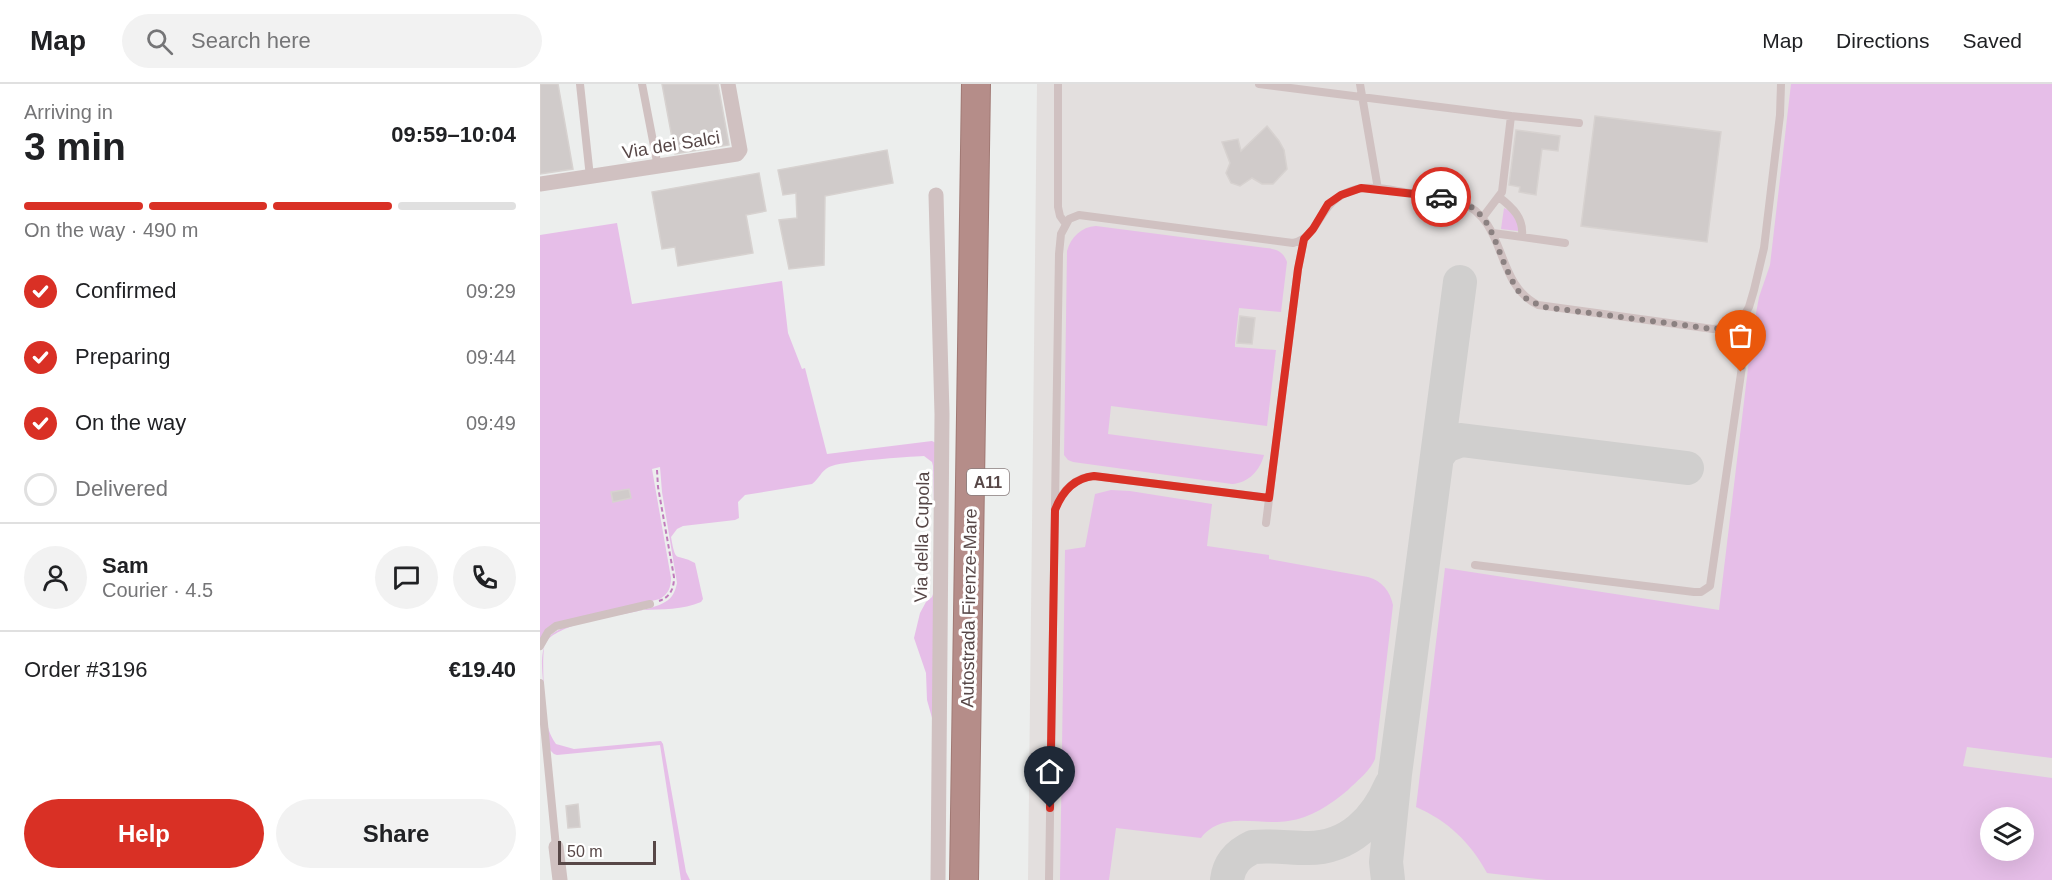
<!DOCTYPE html>
<meta charset="utf-8">
<style>
body{margin:0;font-family:Helvetica,sans-serif;background:#f2f2f2;color:#202124;height:100vh;display:flex;flex-direction:column;font-size:22px;white-space:nowrap}
*{box-sizing:border-box;margin:0}
p{font-size:20px;color:#757577}
.icon{flex:none;width:33px;height:33px;fill:none;stroke:currentColor;stroke-width:2;stroke-linecap:round;stroke-linejoin:round}
.map{position:relative;flex:1;overflow:hidden}
.sheet{display:flex;flex-direction:column;background:#fff;width:540px}
.sheet>*{flex:none}
.tools{position:absolute;left:1440px;top:723px;display:grid;gap:12px}
.tools a{display:grid;place-items:center;width:54px;height:54px;border-radius:50%;background:#fff;box-shadow:0 6px 24px #0002;font-size:30px}
.scale{position:absolute;left:18px;bottom:15px;width:98px;box-sizing:border-box;padding-left:6px;border:3px solid #574747;border-top:0;font-size:16px;line-height:21px;white-space:nowrap;color:#574747;-webkit-text-stroke:4px #fff;paint-order:stroke}
.pin{position:absolute;display:grid;place-items:center;width:51px;height:51px;color:#fff;margin:-62px -26px;border-radius:50% 50% 50% 0;rotate:-45deg;box-shadow:0 0 6px #0007}
.pin .icon{rotate:45deg}
.courier{position:absolute;display:grid;place-items:center;width:60px;height:60px;margin:-30px;border:4px solid #d93025;border-radius:50%;background:#fff;color:#222;box-shadow:0 2px 8px #0007}
.headline em{font-style:normal;font-weight:700}
.headline div{display:flex;flex-direction:column-reverse}
.headline{display:flex;align-items:center;justify-content:space-between;height:102px;padding:0 24px}
h1{font-size:39px;font-weight:700;line-height:45px}
.bar{display:grid;grid-template-columns:repeat(4,1fr);gap:9px 6px;align-content:center;height:72px;padding:0 24px}
.bar i{height:8px;border-radius:4px;background:#e0e0e0}
.bar .current{background:#d93025}
.bar p{grid-column:span 4}
.line{display:flex;align-items:center;gap:15px;padding:0 24px;border-top:2px solid #e0e0e0}
.line div{flex:1}
.round{display:grid;place-items:center;flex:none;width:63px;height:63px;border-radius:32px;background:#f2f2f2}
ol{padding:0 24px;list-style:none}
li{display:flex;align-items:center;gap:18px;height:66px}
li p{margin-inline-start:auto}
li .icon{padding:6px;border-radius:50%;background:#d93025;color:#fff;stroke-width:4}
li:last-child{color:#757577}
li i{width:33px;height:33px;border:3px solid #e0e0e0;border-radius:50%}
.action{display:flex;gap:12px;margin-top:auto;padding:12px 24px}
.action a{flex:1;height:69px;border-radius:36px;background:#d93025;color:#fff;font-size:24px;font-weight:700;line-height:69px;text-align:center}
.action a+a{background:#f2f2f2;color:#202124}
header{display:flex;align-items:center;gap:36px;box-sizing:border-box;height:84px;padding:0 30px;background:#fff;border-bottom:2px solid #e0e0e0}
header strong{font-size:28px}
nav{display:flex;gap:33px;margin-inline-start:auto;font-size:21px}
.search{width:420px;height:54px;background:#f2f2f2;display:flex;align-items:center;gap:15px;box-sizing:border-box;padding:0 21px;border-radius:33px;color:#757577;font-size:22px}
main{display:flex;flex:1;min-height:0}
.map>svg:first-child{display:block}
.airport{fill:#e3dfde;fill-rule:evenodd}
.green{fill:#e6bee8;fill-rule:evenodd}
.lines{fill:none;stroke-linecap:round;stroke-linejoin:round}
.taxiway{stroke:#d0cfce;stroke-width:34}
.building{fill:#d0cbca;stroke:#d7d2d0;stroke-width:1.5}
.highway-casing{stroke:#a17974;stroke-width:30}
.path{stroke:#c17bbc;stroke-width:2;stroke-dasharray:4.5 3;stroke-linecap:butt}
.lane{stroke:#d0c1c1;stroke-width:8}
.street{stroke:#d0c1c1;stroke-width:15}
.highway{stroke:#b58d89;stroke-width:28}
.done{stroke:#8b8181;stroke-width:6;stroke-dasharray:0 10.8}
.route{stroke:#d93025;stroke-width:8}
.labels{text-anchor:middle;stroke-width:6;stroke-linejoin:round;paint-order:stroke}
.shield{fill:#fff;stroke:#897e7e;stroke-width:1.5}
.shield-label{font-size:16px;font-weight:bold;fill:#574747}
.street-label{font-size:18px;fill:#574747;stroke:#fff}
</style>
<header>
<strong>Map</strong>
<div class="search"><svg class="icon" aria-label="search" viewBox="0 0 24 24"><circle cx="10" cy="10" r="6"/><path d="M15 15l6 6"/></svg>Search here</div>
<nav><a>Map</a><a>Directions</a><a>Saved</a></nav>
</header>
<main>
<section class="sheet">
<div class="headline"><div><h1>3 min</h1><p>Arriving in</p></div><em>09:59–10:04</em></div>
<div class="bar"><i class="current"></i><i class="current"></i><i class="current"></i><i></i><p>On the way · 490 m</p></div>
<ol>
<li><svg class="icon" aria-label="check" viewBox="0 0 24 24"><path d="M5 12l5 5 9-10"/></svg>Confirmed<p>09:29</p></li>
<li><svg class="icon" aria-label="check" viewBox="0 0 24 24"><path d="M5 12l5 5 9-10"/></svg>Preparing<p>09:44</p></li>
<li><svg class="icon" aria-label="check" viewBox="0 0 24 24"><path d="M5 12l5 5 9-10"/></svg>On the way<p>09:49</p></li>
<li><i></i>Delivered</li>
</ol>
<div class="line" style="height:108px"><a class="round"><svg class="icon" aria-label="person" viewBox="0 0 24 24"><circle cx="12" cy="8" r="4"/><path d="M4 21q1-7 8-7t8 7"/></svg></a><div><b>Sam</b><p>Courier · 4.5</p></div><a class="round"><svg class="icon" aria-label="chat" viewBox="0 0 24 24"><path d="M4 5h16v11H9l-5 4z"/></svg></a><a class="round"><svg class="icon" aria-label="phone" viewBox="0 0 24 24"><path d="M5 4h4l2 5-3 2q2 4 5 5l2-3 5 2v4C11 20 4 13 5 4z"/></svg></a></div>
<div class="line" style="height:78px"><div>Order #3196</div><b>€19.40</b></div>
<div class="action"><a>Help</a><a>Share</a></div>
</section>
<div class="map">
<svg width="1512" height="796" viewBox="0 0 1512 796">
<rect width="100%" height="100%" fill="#eceeed"/>
<path class="airport" d="M497,0H1512V796H488ZM1450,734H1484V766H1450Z"/>
<path class="green" d="M1251,0H1512V674L1427,663L1423,682L1512,694V796H1006L947,789C930,758 908,737 876,723L905,484L1179,526L1212,251L1219,213L1230,181ZM1450,734H1484V766H1450Z
M964,124C973,128 979,136 978,147L961,145Z
M77,139L92,220L242,197L248,249L262,285L265,284L287,370L392,357L396,359L399,420L396,796H392L396,648L387,616L386,589L374,554L380,529L386,518L392,513L396,501L393,382L392,378L384,372C367,373 301,377 289,383C281,387 279,395 272,400L205,411L198,418L199,434L195,436L143,442L137,445L131,453C136,481 135,468 155,479L163,515L161,518C143,526 122,525 102,526C82,527 18,541 7,557C0,568 2,585 3,597C5,619 3,642 16,660L34,665L121,657L123,660L146,788L150,796H141L120,661L17,671L14,670L9,665C7,640 0,579 5,559C19,528 114,536 132,512C135,508 136,503 137,499L122,408L120,383L112,385L131,494C131,504 128,510 120,515L28,536L11,543L0,555V151Z
M556,142L726,164C736,165 743,167 747,178L741,228L699,224L695,259V263L736,266L727,342L571,322L568,350L724,371C720,386 709,399 692,400L533,378L528,376L524,371L527,167C531,153 541,143 556,142Z
M571,406L590,407L672,420L667,462L729,471V475L828,493C842,497 850,507 853,521L835,675C830,687 817,697 808,706C790,721 771,734 748,737C718,742 683,726 661,754L576,744L569,796H520L525,466L545,463L555,410Z"/>
<g class="lines">
<path class="taxiway" d="M897,373L905,362L921,356L1147,384
M687,796C689,779 698,770 713,763C731,761 750,764 768,764C809,764 836,736 851,701
M848,796L846,778L855,690L920,198"/>
</g>
<path class="building" d="M0,0H18L33,85L0,90Z
M122,0H178L189,61L135,70Z
M1055,32L1181,48L1167,158L1041,142Z
M727,42L739,57L744,66L747,85L733,100H722L712,94L700,102L691,99L686,89L690,79L682,58L698,55L701,67Z
M976,46L1020,52L1018,67L1002,65L996,111L979,108L980,103L969,101Z
M347,66L353,99L285,112L284,181L249,185L239,136L257,134L256,109L243,111L238,86Z
M219,89L226,127L206,131L213,169L138,182L135,163L122,165L112,108Z
M700,232L715,234L712,260L697,259Z
M89,405L91,414L73,418L71,408Z
M38,720L40,743L28,744L26,722Z"/>
<g class="lines">
<g class="highway-casing">
<path id="highway" d="M424,796L436,0"/>
</g>
<path class="path" d="M117,386L118,403L134,493C134,505 130,513 119,517"/>
<path class="lane" d="M40,0L50,93
M102,0L118,83
M518,0V123L520,132L525,139
M719,0L971,32L962,108L943,133
M820,0L838,105
M971,32L1039,39
M959,113C973,124 984,134 982,153
M953,149L1025,159
M517,421C523,405 537,393 554,392L729,414
M726,439L758,185L764,155
M935,481L1154,508H1161L1170,502L1204,269L1202,235L1209,223L1214,206L1224,164L1240,31L1241,0
M0,562L8,548L16,542L110,520
M0,599L16,763
M509,796L519,170L521,150L529,135L539,131L753,159C783,152 776,115 817,105C835,101 857,107 876,110C890,112 907,112 921,118C968,138 954,199 998,221L1173,245L1192,243L1202,235"/>
<path class="street" d="M0,100L197,70L200,66L188,0
M396,111L402,330L398,796
M16,763L20,796"/>
<use href="#highway" class="highway"/>
</g>
<g class="lines">
<path class="done" d="M901,113C951,120 950,150 968,188C972,196 976,206 983,212C989,217 997,220 1004,223L1173,245L1192,243L1202,235L1204,269L1201,288"/>
<path class="route" d="M510,724L515,426C522,408 534,394 554,392L729,414L758,185L764,155L773,145L788,120L801,111L821,104L901,113"/>
</g>
<g class="labels">
<rect class="shield" x="427" y="385" width="42" height="26" rx="4.5"/>
<g class="shield-label">
<text x="448" y="404">A11</text>
</g>
<g class="street-label">
<text transform="translate(131 61) rotate(-9)" y="6">Via dei Salci</text>
<text transform="translate(382 453) rotate(-89)" y="6">Via della Cupola</text>
<text transform="translate(429 524) rotate(-89)" y="6">Autostrada Firenze-Mare</text>
</g>
</g>
</svg>
<div class="tools">
<a><svg class="icon" aria-label="layers" viewBox="0 0 24 24"><path d="M12 4l9 5-9 5-9-5zM3 14l9 5 9-5"/></svg></a>
</div>
<div class="scale">50 m</div>
<div class="pin" style="left:1201px;top:288px;background:#ea580c"><svg class="icon" aria-label="bag" viewBox="0 0 24 24"><path d="M5 8h14l-1 12H6zM9 8a3 3 0 0 1 6 0"/></svg></div>
<div class="pin" style="left:510px;top:724px;background:#1f2937"><svg class="icon" aria-label="home" viewBox="0 0 24 24"><path d="M3 11l9-7 9 7M6 9v11h12V9"/></svg></div>
<div class="courier" style="left:901px;top:113px"><svg class="icon" aria-label="car" viewBox="0 0 24 24"><path d="M5 17H2v-5l4-1 3-4h7l3 4 3 1v5h-3M9 17h6M6 11h13"/><circle cx="7" cy="17" r="2"/><circle cx="17" cy="17" r="2"/></svg></div>
</div>
</main>
